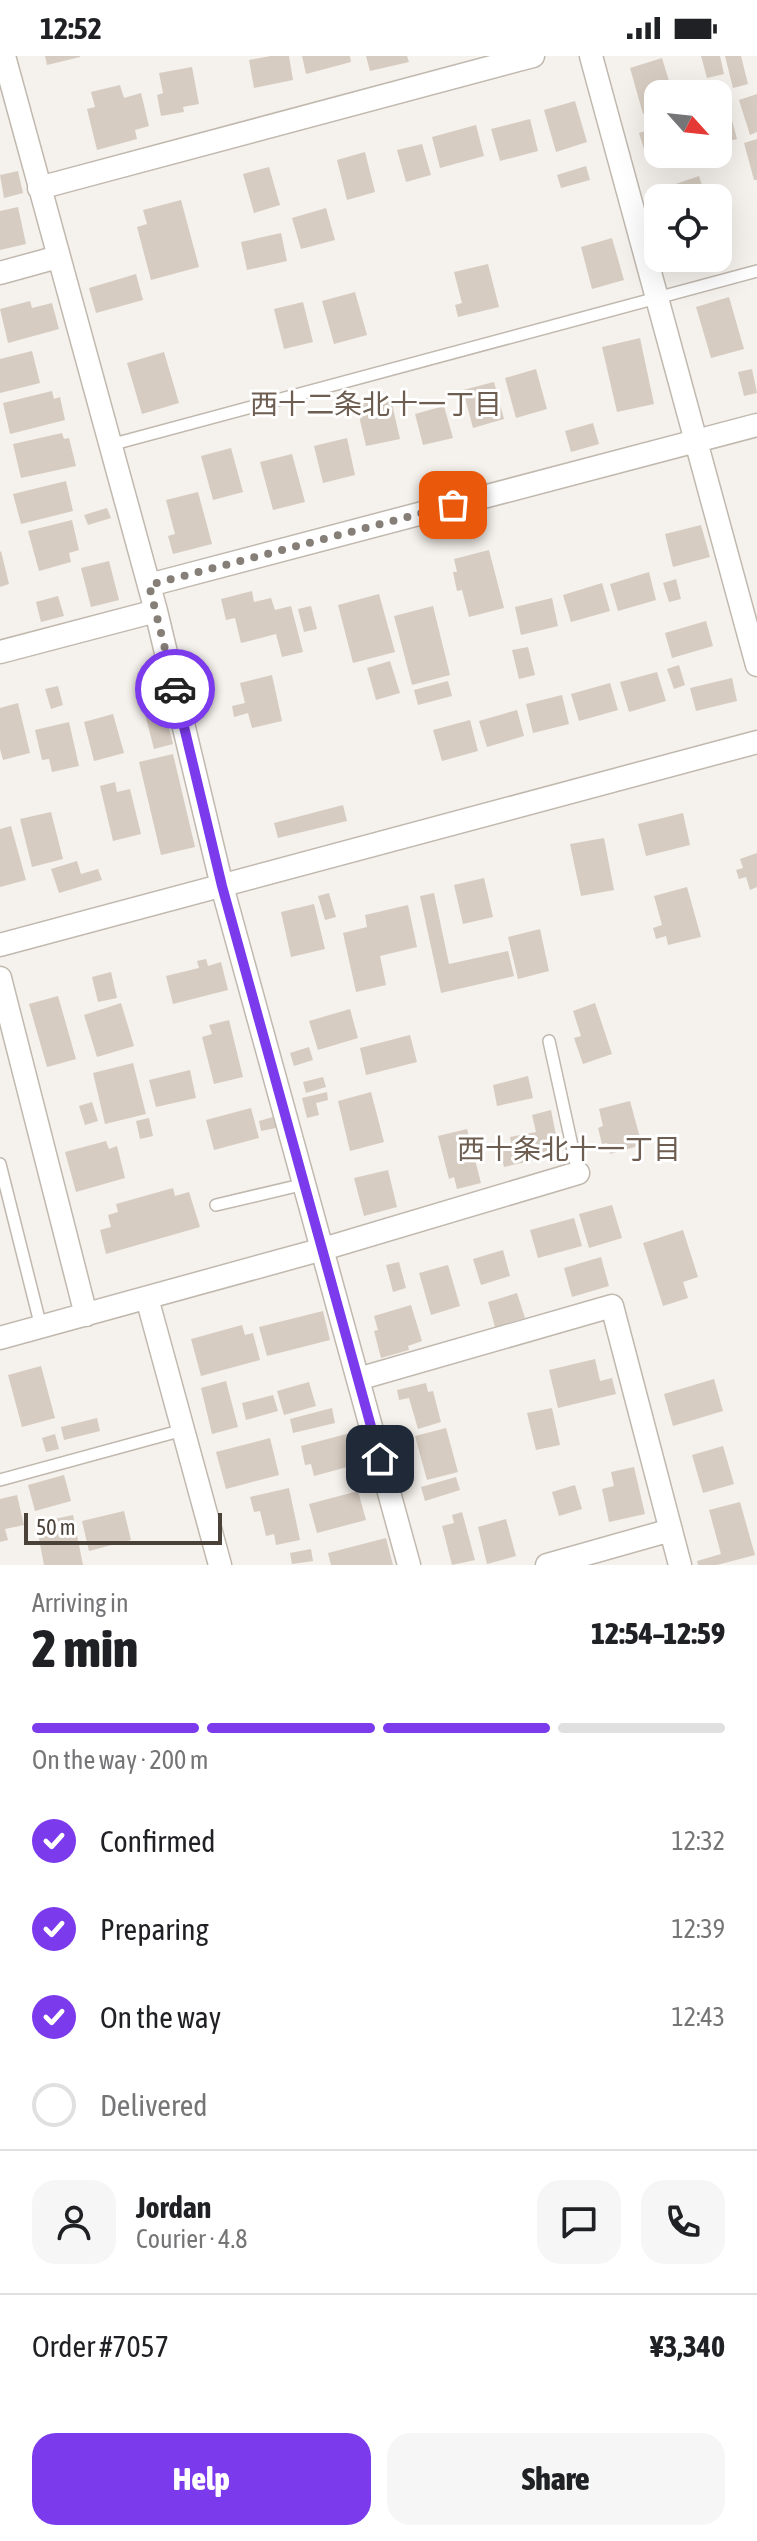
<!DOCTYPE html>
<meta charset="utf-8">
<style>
body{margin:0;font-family:"Asap Condensed","Noto Sans JP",sans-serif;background:#f6f6f6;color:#202124;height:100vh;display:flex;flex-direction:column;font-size:30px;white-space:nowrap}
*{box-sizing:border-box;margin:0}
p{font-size:26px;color:#757577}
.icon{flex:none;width:44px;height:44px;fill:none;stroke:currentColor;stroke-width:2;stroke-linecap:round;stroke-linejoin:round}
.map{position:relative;height:1509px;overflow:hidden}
.details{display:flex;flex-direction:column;background:#fff;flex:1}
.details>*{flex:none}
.needle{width:52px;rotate:117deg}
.controls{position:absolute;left:644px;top:24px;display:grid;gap:16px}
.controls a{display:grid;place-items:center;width:88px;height:88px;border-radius:16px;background:#fff;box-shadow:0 8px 32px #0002;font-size:40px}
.scale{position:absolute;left:24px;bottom:20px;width:198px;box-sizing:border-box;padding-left:8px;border:4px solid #4a4139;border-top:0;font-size:22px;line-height:28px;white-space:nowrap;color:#4a4139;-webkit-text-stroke:6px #fff;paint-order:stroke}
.pin{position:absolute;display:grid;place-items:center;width:68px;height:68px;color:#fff;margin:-34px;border-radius:16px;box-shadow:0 4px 12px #0006}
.courier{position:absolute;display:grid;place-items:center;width:80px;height:80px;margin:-40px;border:6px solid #7c3aed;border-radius:50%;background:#fff;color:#222;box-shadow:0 2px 10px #0007}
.summary em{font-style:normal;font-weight:800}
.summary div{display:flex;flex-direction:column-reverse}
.summary{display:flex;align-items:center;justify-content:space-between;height:136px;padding:0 32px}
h1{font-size:52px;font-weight:800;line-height:60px}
.bar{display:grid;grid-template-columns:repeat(4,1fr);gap:12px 8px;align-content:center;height:96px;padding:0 32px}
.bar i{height:10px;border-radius:6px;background:#e0e0e0}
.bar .active{background:#7c3aed}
.bar p{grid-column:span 4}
.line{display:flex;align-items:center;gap:20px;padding:0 32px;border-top:2px solid #e0e0e0}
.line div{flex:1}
.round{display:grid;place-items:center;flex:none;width:84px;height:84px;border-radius:24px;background:#f6f6f6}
ol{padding:0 32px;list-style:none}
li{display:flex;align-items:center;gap:24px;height:88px}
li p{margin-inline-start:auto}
li .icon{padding:8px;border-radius:50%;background:#7c3aed;color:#fff;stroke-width:4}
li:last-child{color:#757577}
li i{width:44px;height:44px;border:4px solid #e0e0e0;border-radius:50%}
.action{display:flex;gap:16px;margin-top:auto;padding:16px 32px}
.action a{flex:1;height:92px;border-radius:24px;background:#7c3aed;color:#fff;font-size:32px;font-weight:800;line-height:92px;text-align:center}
.action a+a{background:#f6f6f6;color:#202124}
.status{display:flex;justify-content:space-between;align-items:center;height:56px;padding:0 40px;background:#fff;direction:ltr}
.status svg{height:22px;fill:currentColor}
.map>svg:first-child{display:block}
.building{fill:#d7ccc1}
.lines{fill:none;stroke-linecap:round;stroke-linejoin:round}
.lane-casing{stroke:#c1b8ae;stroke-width:14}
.street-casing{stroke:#c1b8ae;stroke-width:25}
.lane{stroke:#fff;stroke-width:11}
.street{stroke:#fff;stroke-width:22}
.done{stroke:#867f78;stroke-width:8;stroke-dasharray:0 14.4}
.route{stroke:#7c3aed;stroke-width:10}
.labels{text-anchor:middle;stroke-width:6;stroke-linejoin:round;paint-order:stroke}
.neighbourhood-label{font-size:28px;fill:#6d5e51;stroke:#fff}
</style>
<div class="status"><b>12:52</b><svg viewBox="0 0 49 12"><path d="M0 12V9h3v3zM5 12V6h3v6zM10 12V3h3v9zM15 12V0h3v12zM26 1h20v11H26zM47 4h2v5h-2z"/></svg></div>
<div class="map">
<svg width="757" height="1509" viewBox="0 0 757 1509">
<rect width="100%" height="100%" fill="#f5f1ec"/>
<path class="building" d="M45,0H80V1L47,9Z
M271,0H289L293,24L254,32L249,4Z
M302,0H350L351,6L306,18Z
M366,0H407L409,6L370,15Z
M701,0H720L724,18L707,22Z
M725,0H741L748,28L733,32Z
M662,2L673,38H658V54L643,58L630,12Z
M192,11L199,48L183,51L184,56L161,60L157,39L163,37L159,17Z
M120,29L124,42L141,37L149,70L135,74L137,83L97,94L87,53L95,51L91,36Z
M724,34L737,83L718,88V36Z
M757,38V76L750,79L739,44Z
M575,45L587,86L556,96L544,54Z
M530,63L538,95L500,105L491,73Z
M476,69L484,100L440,112L432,81Z
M658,71V98L673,99L648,106L639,77Z
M757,83V124H754L744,87Z
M422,88L431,119L406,126L397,94Z
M365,96L375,136L347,144L337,104Z
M586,110L590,124L561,132L557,119Z
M269,111L280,149L254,157L243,118Z
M18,115L23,137L4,142L0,119Z
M699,120L706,142H664L661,133Z
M181,144L199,211L151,224L137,171L147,168L143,154Z
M18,151L26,188L0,194V155Z
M326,152L335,184L301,193L292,162Z
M281,177L287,205L247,214L241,186Z
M612,182L624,224L592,233L581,191Z
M488,208L499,251L458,261L455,249L462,247L454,216Z
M136,218L143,244L96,257L89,232Z
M355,236L367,279L334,288L322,245Z
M729,241L744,293L711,302L696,251Z
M30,245L32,252L52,247L59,273L8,287L0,253Z
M303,246L313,286L284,293L274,253Z
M640,282L654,348L617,356L602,291Z
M32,295L40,327L0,337V303Z
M164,296L179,347L142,358L127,307Z
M536,313L547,353L516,362L505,322Z
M752,313L757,337L744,340L738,316Z
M494,326L504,363L473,372L463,334Z
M52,335L54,343L60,341L65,364L10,378L3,347Z
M390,339L400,383L366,390L356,347Z
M444,350L453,382L423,389L415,358Z
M593,367L599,388L571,396L565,375Z
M62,377L64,383L69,382L76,410L21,422L13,388Z
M347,382L355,419L323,427L314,390Z
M231,392L243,436L213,444L201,400Z
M292,398L305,446L273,454L260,406Z
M66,425L73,455L21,468L13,438Z
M198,436L212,488L173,498L168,480L175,478L166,444Z
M107,452L111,462L88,469L84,459Z
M72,464L79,494L69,497L71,506L39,515L28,475Z
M701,469L710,501L673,511L665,478Z
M489,494L504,552L469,561L462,534L457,535L453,516H457L454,503Z
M1,495L9,528L0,531V496Z
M109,505L119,544L91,551L81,512Z
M649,516L656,544L618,555L610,528Z
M676,523L681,543L669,546L663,527Z
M602,527L610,555L571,566L563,539Z
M252,535L254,546L271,542L275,554L291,550L303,596L282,601L276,578L241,587L235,562L226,564L221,543Z
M379,538L395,596L353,607L338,549Z
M58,540L64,560L41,566L36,546Z
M552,542L558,570L521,579L515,551Z
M311,550L317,573L304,576L298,553Z
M433,550L450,619L412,629L394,560Z
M706,565L713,590L672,602L665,577Z
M528,591L535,619L519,623L512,594Z
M390,605L400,637L376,644L367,612Z
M679,609L685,629L674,633L667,613Z
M657,616L666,645L629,656L620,626Z
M158,618L165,644L150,648L142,622Z
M272,619L282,665L252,672L248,657L234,661L232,650L245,647L240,627Z
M732,622L737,645L696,655L690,632Z
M448,625L452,640L418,649L414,634Z
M610,627L618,654L579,665L571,638Z
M58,630L63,649L51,653L45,633Z
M562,639L569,668L533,677L526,648Z
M18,647L30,697L3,704L0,693V652Z
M164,653L173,688L154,693L145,658Z
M517,654L524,680L487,691L479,665Z
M113,658L124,697L94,705L84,666Z
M470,664L478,695L442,705L433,674Z
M69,666L79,710L52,716L49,703L42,704L35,674Z
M173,698L195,791L161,799L139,706Z
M115,726L117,736L130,733L141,778L113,785L100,730Z
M343,749L347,765L278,782L274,767Z
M51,756L63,803L32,811L20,763Z
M683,757L690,789L646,800L638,768Z
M11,770L26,824L0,831V773Z
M604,782L614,834L581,840L570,788Z
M757,797V831L750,834L746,821L739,823L736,814L743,812L740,803Z
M77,805L81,818L98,813L102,824L59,837L51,813Z
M484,822L493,861L463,868L454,829Z
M687,831L701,881L668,889L666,880L656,883L653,872L662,869L654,840Z
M329,837L336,861L325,864L318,840Z
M434,837L449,908L508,895L514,920L441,937L420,840Z
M314,848L325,893L291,901L281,856Z
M408,849L417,891L380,900L386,929L356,936L343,877L367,871L365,859Z
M540,873L549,915L518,923L508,881Z
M206,903L208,910L221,906L228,934L173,948L166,920L199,912L197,905Z
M111,916L117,942L98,946L92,921Z
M58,940L76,1003L47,1011L29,948Z
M121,947L134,990L97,1001L84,959Z
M595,947L612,998L583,1008L574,982L581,980L573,955Z
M350,953L358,982L318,994L309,965Z
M229,964L243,1021L214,1028L202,981L212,978L209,969Z
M410,979L417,1006L366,1019L360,992Z
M309,991L313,1004L294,1010L290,997Z
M133,1007L146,1058L105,1068L93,1017Z
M190,1014L196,1042L156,1051L149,1024Z
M528,1020L533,1042L497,1050L493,1029Z
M323,1021L326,1031L306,1037L303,1026Z
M327,1036L328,1044L316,1047L319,1059L307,1062L302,1042Z
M371,1036L384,1086L350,1095L338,1045Z
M630,1045L642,1089L610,1098L607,1087L602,1088L598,1072L603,1070L599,1053Z
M92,1046L98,1065L85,1069L79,1050Z
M251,1052L259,1082L214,1094L206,1064Z
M551,1054L558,1089L551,1091L553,1100L504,1111L500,1093L512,1090L510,1081L536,1076L532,1059Z
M273,1061L276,1072L261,1075L259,1065Z
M149,1062L153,1080L140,1083L136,1065Z
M467,1073L481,1127L457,1133L454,1121L449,1123L438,1080Z
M106,1085L109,1093L117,1090L125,1122L76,1136L65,1096Z
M388,1114L397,1151L364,1160L354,1122Z
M173,1132L175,1140L189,1136L200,1171L106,1198L100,1174L111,1171L108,1159L118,1156L116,1148Z
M612,1149L622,1182L589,1192L579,1158Z
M574,1162L582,1190L538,1202L530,1174Z
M683,1174L698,1221L683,1226L688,1242L663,1250L643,1187Z
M503,1194L510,1220L481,1229L473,1203Z
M601,1201L609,1230L572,1241L564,1212Z
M399,1206L406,1232L393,1236L386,1209Z
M448,1209L460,1250L431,1259L419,1217Z
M517,1237L525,1262L495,1271L488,1246Z
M411,1249L422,1285L408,1290L409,1294L381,1302L374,1275L378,1274L374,1260Z
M323,1255L330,1284L267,1300L259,1271Z
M242,1269L245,1279L253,1277L260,1304L201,1320L191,1283Z
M595,1303L600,1325L612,1322L616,1338L558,1352L549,1314Z
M41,1310L55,1362L22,1371L8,1319Z
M714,1323L723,1355L673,1370L664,1338Z
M226,1325L238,1371L212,1378L201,1332Z
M309,1326L316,1350L284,1359L277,1335Z
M426,1327L428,1336L433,1335L441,1366L418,1373L409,1342L399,1344L397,1334Z
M273,1339L278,1355L246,1364L242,1347Z
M332,1352L335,1367L293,1377L290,1363Z
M552,1352L560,1389L536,1394L527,1357Z
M97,1362L100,1375L64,1384L61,1371Z
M446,1372L458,1416L427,1424L415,1380Z
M354,1376L362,1407L314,1420L311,1408L305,1409L301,1390Z
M55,1378L59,1393L46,1396L42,1382Z
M270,1382L279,1419L226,1433L216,1396Z
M723,1390L734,1428L703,1437L692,1399Z
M634,1411L645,1458L609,1466L602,1433L614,1430L611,1416Z
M64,1419L71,1445L35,1455L28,1429Z
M456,1421L460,1434L425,1445L421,1431Z
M575,1429L582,1453L559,1460L552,1436Z
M289,1432L300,1484L276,1489L274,1478L266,1480L260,1455L254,1456L250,1441Z
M358,1435L366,1464L317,1477L309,1448Z
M17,1439L24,1469L5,1473L8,1484L0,1486V1443Z
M740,1446L755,1499L717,1509H698L697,1505L721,1498L709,1454Z
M124,1455L131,1484L89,1495L82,1465Z
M462,1456L475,1504L452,1509L442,1470L454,1467L452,1459Z
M73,1459L83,1509H44L36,1467Z
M506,1463L516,1500L487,1508L478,1471Z
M386,1482L393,1509H331L328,1497Z
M311,1493L313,1505L292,1508L290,1497Z"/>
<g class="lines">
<g class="lane-casing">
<path id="lane" d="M110,389L757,215
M549,985L578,1117
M0,1108L41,1271
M216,1149L305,1128
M0,1424L183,1374"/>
</g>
<g class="street-casing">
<path id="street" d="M4,0L156,555L222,830L409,1509
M591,0L757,609
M39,132L533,0
M0,217L58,201
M149,529L757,369
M0,596L156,555
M0,889L757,686
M0,922L86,1259
M147,1242L220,1509
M0,1282L323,1193L578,1117
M358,1323L612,1250L680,1509
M547,1509L671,1474"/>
</g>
<use href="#lane" class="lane"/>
<use href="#street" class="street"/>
</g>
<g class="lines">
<path class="done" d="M175,633L149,529L453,449"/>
<path class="route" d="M175,633L222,830L380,1403"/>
</g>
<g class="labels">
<g class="neighbourhood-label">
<text x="376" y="358">西十二条北十一丁目</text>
<text x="569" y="1103">西十条北十一丁目</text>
</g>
</g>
</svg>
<div class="controls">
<a><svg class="needle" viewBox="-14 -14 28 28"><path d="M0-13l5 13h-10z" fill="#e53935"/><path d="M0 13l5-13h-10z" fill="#757577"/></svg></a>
<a><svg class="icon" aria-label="locate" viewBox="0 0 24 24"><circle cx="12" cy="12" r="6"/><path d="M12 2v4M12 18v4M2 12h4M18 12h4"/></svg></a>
</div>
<div class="scale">50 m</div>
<div class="pin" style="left:453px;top:449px;background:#ea580c"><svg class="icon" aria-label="bag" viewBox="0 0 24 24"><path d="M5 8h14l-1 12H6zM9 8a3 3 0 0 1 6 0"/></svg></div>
<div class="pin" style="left:380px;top:1403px;background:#1f2937"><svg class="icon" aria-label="home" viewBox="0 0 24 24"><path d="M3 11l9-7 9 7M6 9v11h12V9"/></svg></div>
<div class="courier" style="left:175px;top:633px"><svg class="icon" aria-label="car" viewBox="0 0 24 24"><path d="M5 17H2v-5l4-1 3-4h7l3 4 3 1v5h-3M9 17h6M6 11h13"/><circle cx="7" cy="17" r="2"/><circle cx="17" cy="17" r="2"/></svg></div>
</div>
<section class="details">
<div class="summary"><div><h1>2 min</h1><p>Arriving in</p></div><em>12:54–12:59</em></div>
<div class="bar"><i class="active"></i><i class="active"></i><i class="active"></i><i></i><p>On the way · 200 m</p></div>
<ol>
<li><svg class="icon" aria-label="check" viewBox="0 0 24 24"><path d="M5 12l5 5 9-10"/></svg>Confirmed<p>12:32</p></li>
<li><svg class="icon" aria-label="check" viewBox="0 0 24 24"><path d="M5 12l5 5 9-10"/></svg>Preparing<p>12:39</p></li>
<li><svg class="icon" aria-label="check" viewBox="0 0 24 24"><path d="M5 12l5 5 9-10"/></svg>On the way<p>12:43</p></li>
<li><i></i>Delivered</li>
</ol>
<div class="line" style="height:144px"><a class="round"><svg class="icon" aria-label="person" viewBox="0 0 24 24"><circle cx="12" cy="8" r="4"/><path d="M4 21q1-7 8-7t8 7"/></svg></a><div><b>Jordan</b><p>Courier · 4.8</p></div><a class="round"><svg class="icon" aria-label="chat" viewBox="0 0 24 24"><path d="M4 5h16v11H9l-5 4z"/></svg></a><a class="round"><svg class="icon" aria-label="phone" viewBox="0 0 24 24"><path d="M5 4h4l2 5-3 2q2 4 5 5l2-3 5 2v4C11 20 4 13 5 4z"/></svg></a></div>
<div class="line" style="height:104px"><div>Order #7057</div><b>¥3,340</b></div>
<div class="action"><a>Help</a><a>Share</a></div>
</section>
